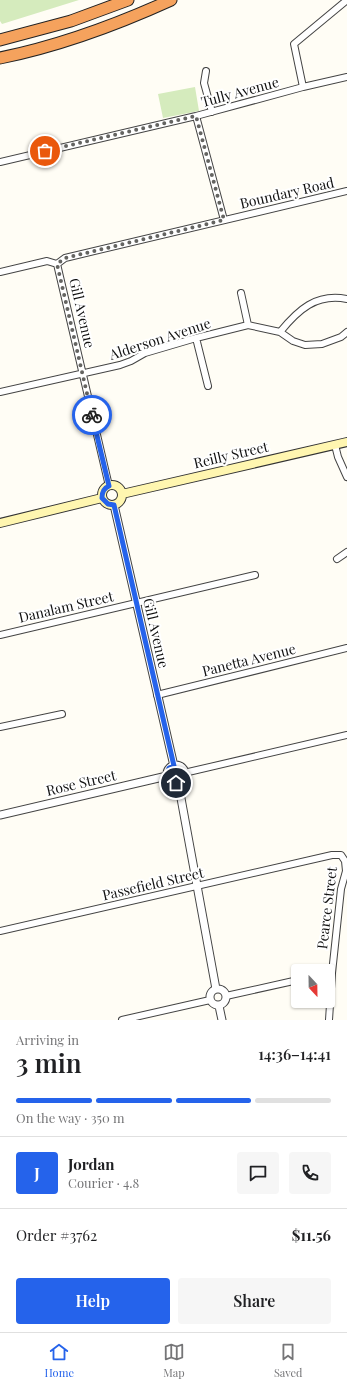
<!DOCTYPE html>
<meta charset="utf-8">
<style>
body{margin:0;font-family:"Playfair Display",serif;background:#f6f6f6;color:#202124;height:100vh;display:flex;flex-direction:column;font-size:15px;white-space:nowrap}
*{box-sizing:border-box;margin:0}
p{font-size:13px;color:#757577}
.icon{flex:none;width:22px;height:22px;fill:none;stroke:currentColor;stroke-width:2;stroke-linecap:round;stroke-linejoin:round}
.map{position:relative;height:1020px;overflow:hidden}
.sheet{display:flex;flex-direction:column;background:#fff;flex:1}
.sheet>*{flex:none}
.needle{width:26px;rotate:158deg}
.fabs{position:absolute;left:291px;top:964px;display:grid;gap:8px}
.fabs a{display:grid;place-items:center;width:44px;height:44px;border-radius:4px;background:#fff;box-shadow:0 1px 3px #0004;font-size:20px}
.pin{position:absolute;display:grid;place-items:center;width:34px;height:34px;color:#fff;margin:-17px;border:2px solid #fff;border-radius:50%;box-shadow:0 1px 4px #0007}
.courier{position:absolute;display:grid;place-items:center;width:40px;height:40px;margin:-20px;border:3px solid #2563eb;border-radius:50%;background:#fff;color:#222;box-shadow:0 1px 5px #0007}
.overview em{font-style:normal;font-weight:600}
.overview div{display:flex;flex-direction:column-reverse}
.overview{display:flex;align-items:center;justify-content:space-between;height:68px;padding:0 16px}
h1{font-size:26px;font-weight:600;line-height:30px}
.bar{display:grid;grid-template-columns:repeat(4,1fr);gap:6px 4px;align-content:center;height:48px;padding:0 16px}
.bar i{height:5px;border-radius:3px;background:#e0e0e0}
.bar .on{background:#2563eb}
.bar p{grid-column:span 4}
.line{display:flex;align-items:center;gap:10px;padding:0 16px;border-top:1px solid #e0e0e0}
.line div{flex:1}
.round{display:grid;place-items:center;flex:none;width:42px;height:42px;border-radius:4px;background:#f6f6f6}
.button{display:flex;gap:8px;margin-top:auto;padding:8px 16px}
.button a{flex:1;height:46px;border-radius:4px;background:#2563eb;color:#fff;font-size:16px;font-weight:600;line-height:46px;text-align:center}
.button a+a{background:#f6f6f6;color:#202124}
.tabs{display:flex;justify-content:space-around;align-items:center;height:56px;border-top:1px solid #e0e0e0;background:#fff;font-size:11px;color:#757577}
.tabs a{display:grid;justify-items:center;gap:2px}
.tabs .on{color:#2563eb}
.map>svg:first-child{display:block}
.green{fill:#d5ebbd}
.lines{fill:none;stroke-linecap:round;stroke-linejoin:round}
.minor-casing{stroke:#444;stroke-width:8}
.tertiary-casing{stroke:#444;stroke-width:9}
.secondary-casing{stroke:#333;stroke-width:10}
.motorway-casing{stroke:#222;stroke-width:13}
.minor{stroke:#fff;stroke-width:6}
.tertiary{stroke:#fff;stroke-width:7}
.secondary{stroke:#fff6b0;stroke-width:8}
.motorway{stroke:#f5a25d;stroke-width:11}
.done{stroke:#646461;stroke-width:4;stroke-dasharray:0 7.2}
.route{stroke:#2563eb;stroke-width:5}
.labels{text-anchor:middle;stroke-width:4;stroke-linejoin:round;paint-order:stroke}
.street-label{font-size:14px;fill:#111;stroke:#fff}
</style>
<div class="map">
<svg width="347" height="1020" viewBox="0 0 347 1020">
<rect width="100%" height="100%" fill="#fffdf5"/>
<path class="green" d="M0,0H79L2,24L0,21Z
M195,87L199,111L163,118L158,94Z"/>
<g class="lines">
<g class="minor-casing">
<path id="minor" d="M206,71L204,83L212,112
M303,87L294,44L347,0
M196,116L224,220
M0,162L196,116L303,87L347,77
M57,264L109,486
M0,272L47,261L57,264L65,258L347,191
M241,293L248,325
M280,332C298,310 316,293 347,299
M196,338L208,386
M0,392L120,365L131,361L145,353L196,338L248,325L280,332L293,341L305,345L322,344L341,337L347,332
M335,445L338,457L347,477
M337,559L347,552
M0,635L255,575
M157,695L347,648
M0,727L62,714
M184,773L347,735
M0,931L332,855H341L345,861L346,871L341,889L332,973L329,1020
M226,996L298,980
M122,1020L210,1000"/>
</g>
<g class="tertiary-casing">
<path id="tertiary" d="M114,505L174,766
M167 774a9 9 0 1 1 18 0a9 9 0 1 1-18 0Z
M178,782L216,989
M0,815L167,776
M210 997a8 8 0 1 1 16 0a8 8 0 1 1-16 0Z
M219,1006L222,1020"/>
</g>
<g class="secondary-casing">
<path id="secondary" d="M102 495a10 10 0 1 1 20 0a10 10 0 1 1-20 0Z
M122,494L347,442
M0,523L102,498"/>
</g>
<g class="motorway-casing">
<path id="motorway" d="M0,40L71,21L128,0
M0,58C59,46 116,25 171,0"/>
</g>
<use href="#minor" class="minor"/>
<use href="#tertiary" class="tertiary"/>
<use href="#secondary" class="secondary"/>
<use href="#motorway" class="motorway"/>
</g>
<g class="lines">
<path class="done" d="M45,151L196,116L224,220L65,258L57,264L92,415"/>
<path class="route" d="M92,415L109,486C104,488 102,492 102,498L108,504L114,505L174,766L169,768L167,776L170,781L176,783"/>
</g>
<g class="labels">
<g class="street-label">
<text transform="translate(240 92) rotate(-15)" y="5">Tully Avenue</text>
<text transform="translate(287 193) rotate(-13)" y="5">Boundary Road</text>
<text transform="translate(82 313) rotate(77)" y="5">Gill Avenue</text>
<text transform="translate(160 339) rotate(-18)" y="5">Alderson Avenue</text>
<text transform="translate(231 455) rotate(-13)" y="5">Reilly Street</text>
<text transform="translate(66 607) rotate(-13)" y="5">Danalam Street</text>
<text transform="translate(156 633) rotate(77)" y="5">Gill Avenue</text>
<text transform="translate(249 660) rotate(-14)" y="5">Panetta Avenue</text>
<text transform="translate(81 783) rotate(-13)" y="5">Rose Street</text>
<text transform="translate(153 884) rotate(-13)" y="5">Passefield Street</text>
<text transform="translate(327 908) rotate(-83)" y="5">Pearce Street</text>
</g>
</g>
</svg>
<div class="fabs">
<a><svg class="needle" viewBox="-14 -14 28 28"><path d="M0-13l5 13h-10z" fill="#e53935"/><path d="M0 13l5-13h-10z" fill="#757577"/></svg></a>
</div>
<div class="pin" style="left:45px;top:151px;background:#ea580c"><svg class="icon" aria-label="bag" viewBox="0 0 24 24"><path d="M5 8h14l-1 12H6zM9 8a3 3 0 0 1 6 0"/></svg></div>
<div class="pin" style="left:176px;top:783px;background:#1f2937"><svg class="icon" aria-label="home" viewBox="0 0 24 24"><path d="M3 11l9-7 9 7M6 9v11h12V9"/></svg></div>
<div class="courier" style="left:92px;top:415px"><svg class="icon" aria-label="bike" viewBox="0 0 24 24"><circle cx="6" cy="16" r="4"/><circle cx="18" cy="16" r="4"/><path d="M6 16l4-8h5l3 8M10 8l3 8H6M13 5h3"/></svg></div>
</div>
<section class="sheet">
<div class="overview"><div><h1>3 min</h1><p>Arriving in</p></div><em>14:36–14:41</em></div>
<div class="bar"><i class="on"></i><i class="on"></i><i class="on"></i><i></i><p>On the way · 350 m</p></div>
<div class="line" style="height:72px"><b class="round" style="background:#2563eb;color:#fff">J</b><div><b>Jordan</b><p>Courier · 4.8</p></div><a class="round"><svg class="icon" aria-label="chat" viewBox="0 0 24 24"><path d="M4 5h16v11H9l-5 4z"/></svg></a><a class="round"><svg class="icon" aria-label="phone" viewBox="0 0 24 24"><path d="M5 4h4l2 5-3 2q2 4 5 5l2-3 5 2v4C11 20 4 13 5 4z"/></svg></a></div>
<div class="line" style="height:52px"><div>Order #3762</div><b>$11.56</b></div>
<div class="button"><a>Help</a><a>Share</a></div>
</section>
<nav class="tabs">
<a class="on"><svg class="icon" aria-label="home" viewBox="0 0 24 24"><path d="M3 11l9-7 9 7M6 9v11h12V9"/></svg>Home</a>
<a><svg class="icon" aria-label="map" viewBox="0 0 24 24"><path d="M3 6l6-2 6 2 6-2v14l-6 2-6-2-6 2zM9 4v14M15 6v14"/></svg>Map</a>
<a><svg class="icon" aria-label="saved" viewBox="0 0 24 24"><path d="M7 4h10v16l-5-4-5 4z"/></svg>Saved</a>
</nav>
